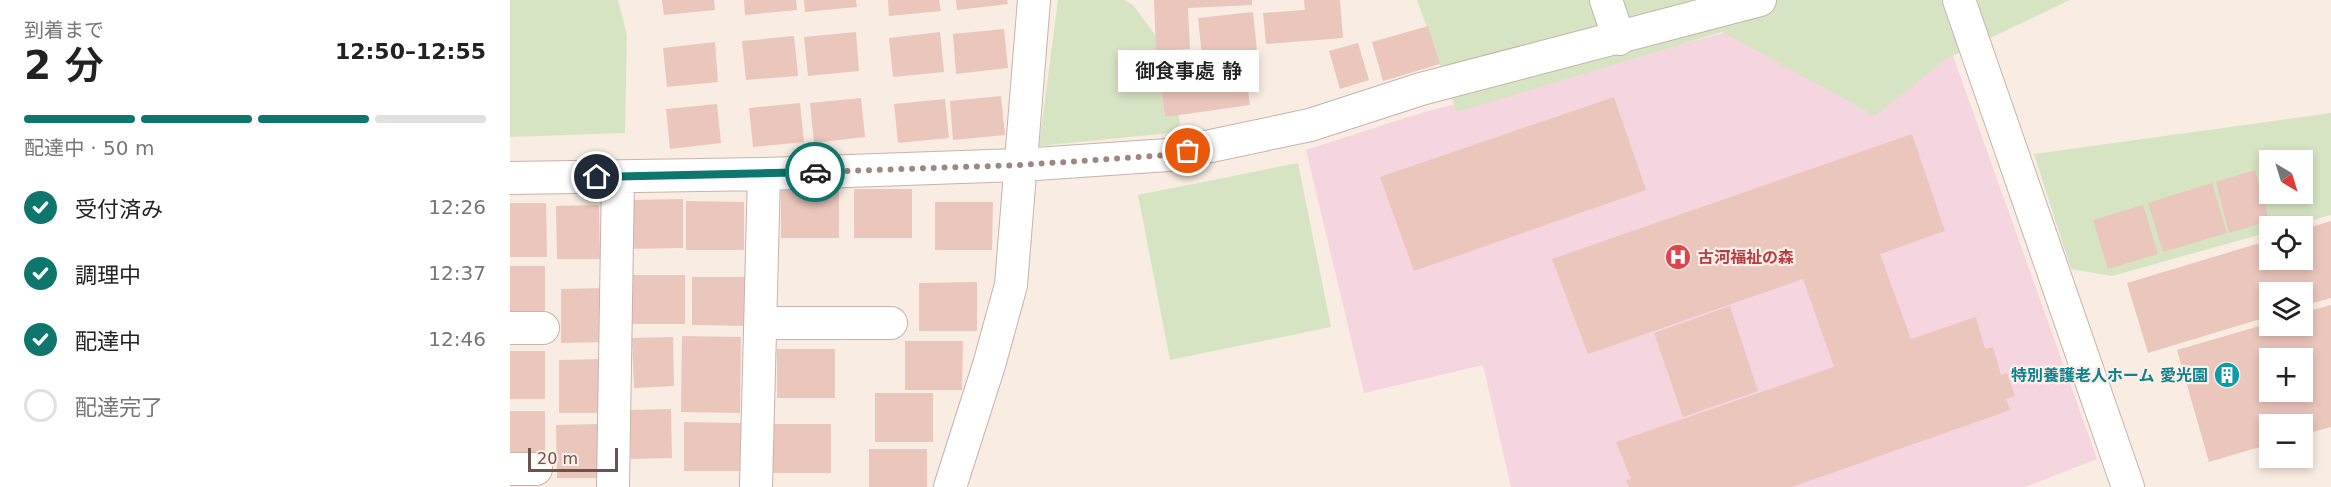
<!DOCTYPE html>
<html lang="ja">
<meta charset="utf-8">
<style>
body{margin:0;font-family:"DejaVu Sans","Noto Sans JP",sans-serif;background:#f2f2f2;color:#222;height:100vh;display:flex;flex-direction:column;font-size:22px;white-space:nowrap}
*{box-sizing:border-box;margin:0}
p{font-size:20px;color:#767676}
.icon{flex:none;width:33px;height:33px;fill:none;stroke:currentColor;stroke-width:2;stroke-linecap:round;stroke-linejoin:round}
.map{position:relative;flex:1;overflow:hidden}
.panel{display:flex;flex-direction:column;background:#fff;width:510px}
.panel>*{flex:none}
.needle{width:39px;rotate:142deg}
.tools{position:absolute;left:1749px;top:150px;display:grid;gap:12px}
.tools a{display:grid;place-items:center;width:54px;height:54px;border-radius:0px;background:#fff;box-shadow:0 3px 9px #0003;font-size:30px}
.scale{position:absolute;left:18px;bottom:15px;width:90px;box-sizing:border-box;padding-left:6px;border:3px solid #6d514c;border-top:0;font-size:16px;line-height:21px;white-space:nowrap;color:#6d514c;-webkit-text-stroke:4px #fcf0e8;paint-order:stroke}
.pin{position:absolute;display:grid;place-items:center;width:51px;height:51px;color:#fff;margin:-26px;border:3px solid #fff;border-radius:50%;box-shadow:0 2px 6px #0007}
.courier{position:absolute;display:grid;place-items:center;width:60px;height:60px;margin:-30px;border:4px solid #0f766e;border-radius:50%;background:#fff;color:#222;box-shadow:0 2px 8px #0007}
.bubble{position:absolute;height:42px;border-radius:0px;background:#fff;box-shadow:0 3px 9px #0003;font-size:20px;font-weight:600;line-height:42px;text-align:center}
.overview em{font-style:normal;font-weight:600}
.overview div{display:flex;flex-direction:column-reverse}
.overview{display:flex;align-items:center;justify-content:space-between;height:102px;padding:0 24px}
h1{font-size:39px;font-weight:600;line-height:45px}
.bar{display:grid;grid-template-columns:repeat(4,1fr);gap:9px 6px;align-content:center;height:72px;padding:0 24px}
.bar i{height:8px;border-radius:4px;background:#e0e0e0}
.bar .current{background:#0f766e}
.bar p{grid-column:span 4}
ol{padding:0 24px;list-style:none}
li{display:flex;align-items:center;gap:18px;height:66px}
li p{margin-inline-start:auto}
li .icon{padding:6px;border-radius:50%;background:#0f766e;color:#fff;stroke-width:4}
li:last-child{color:#767676}
li i{width:33px;height:33px;border:3px solid #e0e0e0;border-radius:50%}
main{display:flex;flex:1;min-height:0}
.map>svg:first-child{display:block}
.medical{fill:#f5d6e0}
.green{fill:#d7e4c3;fill-rule:evenodd}
.building{fill:#ebc6bd;fill-rule:evenodd}
.lines{fill:none;stroke-linecap:round;stroke-linejoin:round}
.minor-casing{stroke:#c8b2ab;stroke-width:34}
.minor{stroke:#fff;stroke-width:32}
.done{stroke:#9e8780;stroke-width:6;stroke-dasharray:0 10.8}
.route{stroke:#0f766e;stroke-width:8}
.labels{text-anchor:middle;stroke-width:4.5;stroke-linejoin:round;paint-order:stroke}
.health-label{font-size:16px;font-weight:bold;fill:#be3a42;stroke:#fcf0e8;text-anchor:start}
.culture-label{font-size:16px;font-weight:bold;fill:#0d838f;stroke:#fcf0e8;text-anchor:end}
</style>
<main>
<section class="panel">
<div class="overview"><div><h1>2 分</h1><p>到着まで</p></div><em>12:50–12:55</em></div>
<div class="bar"><i class="current"></i><i class="current"></i><i class="current"></i><i></i><p>配達中 · 50 m</p></div>
<ol>
<li><svg class="icon" aria-label="check" viewBox="0 0 24 24"><path d="M5 12l5 5 9-10"/></svg>受付済み<p>12:26</p></li>
<li><svg class="icon" aria-label="check" viewBox="0 0 24 24"><path d="M5 12l5 5 9-10"/></svg>調理中<p>12:37</p></li>
<li><svg class="icon" aria-label="check" viewBox="0 0 24 24"><path d="M5 12l5 5 9-10"/></svg>配達中<p>12:46</p></li>
<li><i></i>配達完了</li>
</ol>
</section>
<div class="map">
<svg width="1821" height="487" viewBox="0 0 1821 487">
<rect width="100%" height="100%" fill="#f9ece2"/>
<path class="medical" d="M1423,0L1587,459L1515,487H1001L973,365L854,393L796,150L911,113L1308,8Z"/>
<path class="green" d="M0,0H108L117,35L115,133L0,137Z
M548,0H614L623,5L666,63L670,132L529,146Z
M907,0H1560L1436,59L1365,116L1212,32L947,112Z
M1821,113V215L1779,226H1760L1759,232L1602,276L1561,269L1524,154ZM1760,160H1792V194H1760Z
M788,163L821,327L660,360L628,195Z"/>
<path class="building" d="M152,0H204L205,10L154,15Z
M234,0H286L287,10L235,15Z
M294,0H346L347,7L295,12Z
M378,0H429L431,11L379,16Z
M446,0H497L498,4L447,10Z
M644,0H742V5L678,8L680,49L646,51Z
M794,0H830L833,38L756,44L753,13L795,10Z
M743,12L747,51L692,57L688,18Z
M918,26L930,64L873,81L862,42Z
M494,29L498,68L446,74L443,34Z
M346,32L349,71L298,76L294,37Z
M430,32L434,72L383,77L379,38Z
M284,36L288,76L236,80L232,41Z
M205,42L208,82L157,87L153,48Z
M848,43L859,80L830,89L819,51Z
M734,63L740,105L655,117L650,75Z
M491,96L495,135L443,140L440,101Z
M1104,97L1136,190L904,271L870,177Z
M351,98L355,137L304,143L300,103Z
M435,99L439,138L388,143L384,104Z
M290,103L294,142L243,147L239,108Z
M207,104L211,143L160,149L156,109Z
M1402,134L1435,231L1370,254L1401,339L1466,317L1475,349L1483,347L1491,375L1497,373L1505,396L1496,399L1500,410L1282,487H1119L1116,480L1121,479L1106,442L1324,367L1293,279L1078,354L1042,259Z
M1745,170L1759,221L1719,233L1706,182Z
M1702,183L1717,233L1653,252L1638,203Z
M329,189V238H271V190Z
M344,189H402V238H344Z
M173,199V248L115,249V200Z
M176,201L234,202V250H176Z
M425,202H483L482,250H425Z
M0,203H36L37,257H0Z
M89,205L90,259H47L46,206Z
M1633,205L1648,254L1598,269L1583,220Z
M1821,221V298L1792,306V292H1760V316L1638,353L1617,283L1760,240V260H1792V230Z
M0,266H35V319L0,320Z
M117,275H175V324H117Z
M182,277H240V326L182,325Z
M467,282V331H409V283Z
M94,288V342L51,343V289Z
M1821,305V427L1792,435V424H1760V444L1699,462L1667,350L1760,323V326H1792V313ZM1760,358H1792V392H1760Z
M1220,306L1248,391L1173,417L1144,333Z
M172,336L231,337L230,413L171,412Z
M163,337L164,386L124,388L122,338Z
M395,341H453L452,390H395Z
M267,349H325V398H267Z
M0,351H35V399H0Z
M92,359V413H49V360Z
M365,393H423V442H365Z
M161,409L162,458L121,459L120,410Z
M0,411H35V460H0Z
M174,422L232,423V471H174Z
M90,424V478H47L46,425Z
M263,424H321V473H263Z
M359,449H417V487H359Z"/>
<g class="lines">
<g class="minor-casing">
<path id="minor" d="M1096,0L1109,39
M1449,0L1618,487
M0,178L254,174L511,165L658,155L800,125L911,89L1250,0
M251,323H381
M0,328H33
M0,469H26
M103,487L108,177
M246,487L254,174
M440,487L479,365L501,285L524,0"/>
</g>
<use href="#minor" class="minor"/>
</g>
<g class="lines">
<path class="done" d="M305,172L511,165L658,155L678,151"/>
<path class="route" d="M87,177L305,172"/>
</g>
<defs>
<g id="hospital-disc" transform="scale(1.35)"><circle r="9.5" fill="#e0444e" stroke="#fcf0e8"/><path d="M-5-5h3v3.5h4V-5h3V5h-3V1.5h-4V5h-3Z" fill="#fff"/></g>
<g id="building-disc" transform="scale(1.35)"><circle r="9.5" fill="#0f9aa8" stroke="#fcf0e8"/><path d="M-4-6H4V6H1V3H-1V6H-4ZM-2.5-4.3h1.7v1.8h-1.7ZM.8-4.3h1.7v1.8H.8ZM-2.5-1h1.7V.8h-1.7ZM.8-1h1.7V.8H.8Z" fill="#fff"/></g>
</defs>
<g fill-rule="evenodd">
<use href="#hospital-disc" x="1168" y="257"/>
<use href="#building-disc" x="1717" y="375"/>
</g>
<g class="labels">
<g class="health-label">
<text x="1188" y="263">古河福祉の森</text>
</g>
<g class="culture-label">
<text x="1698" y="381">特別養護老人ホーム 愛光園</text>
</g>
</g>
</svg>
<div class="tools">
<a><svg class="needle" viewBox="-14 -14 28 28"><path d="M0-13l5 13h-10z" fill="#e53935"/><path d="M0 13l5-13h-10z" fill="#767676"/></svg></a>
<a><svg class="icon" aria-label="locate" viewBox="0 0 24 24"><circle cx="12" cy="12" r="6"/><path d="M12 2v4M12 18v4M2 12h4M18 12h4"/></svg></a>
<a><svg class="icon" aria-label="layers" viewBox="0 0 24 24"><path d="M12 4l9 5-9 5-9-5zM3 14l9 5 9-5"/></svg></a>
<a>+</a>
<a>−</a>
</div>
<div class="scale">20 m</div>
<div class="pin" style="left:678px;top:151px;background:#ea580c"><svg class="icon" aria-label="bag" viewBox="0 0 24 24"><path d="M5 8h14l-1 12H6zM9 8a3 3 0 0 1 6 0"/></svg></div>
<div class="pin" style="left:87px;top:177px;background:#1f2937"><svg class="icon" aria-label="home" viewBox="0 0 24 24"><path d="M3 11l9-7 9 7M6 9v11h12V9"/></svg></div>
<div class="courier" style="left:305px;top:172px"><svg class="icon" aria-label="car" viewBox="0 0 24 24"><path d="M5 17H2v-5l4-1 3-4h7l3 4 3 1v5h-3M9 17h6M6 11h13"/><circle cx="7" cy="17" r="2"/><circle cx="17" cy="17" r="2"/></svg></div>
<div class="bubble" style="left:608px;top:50px;width:141px">御食事處 静</div>
</div>
</main>
